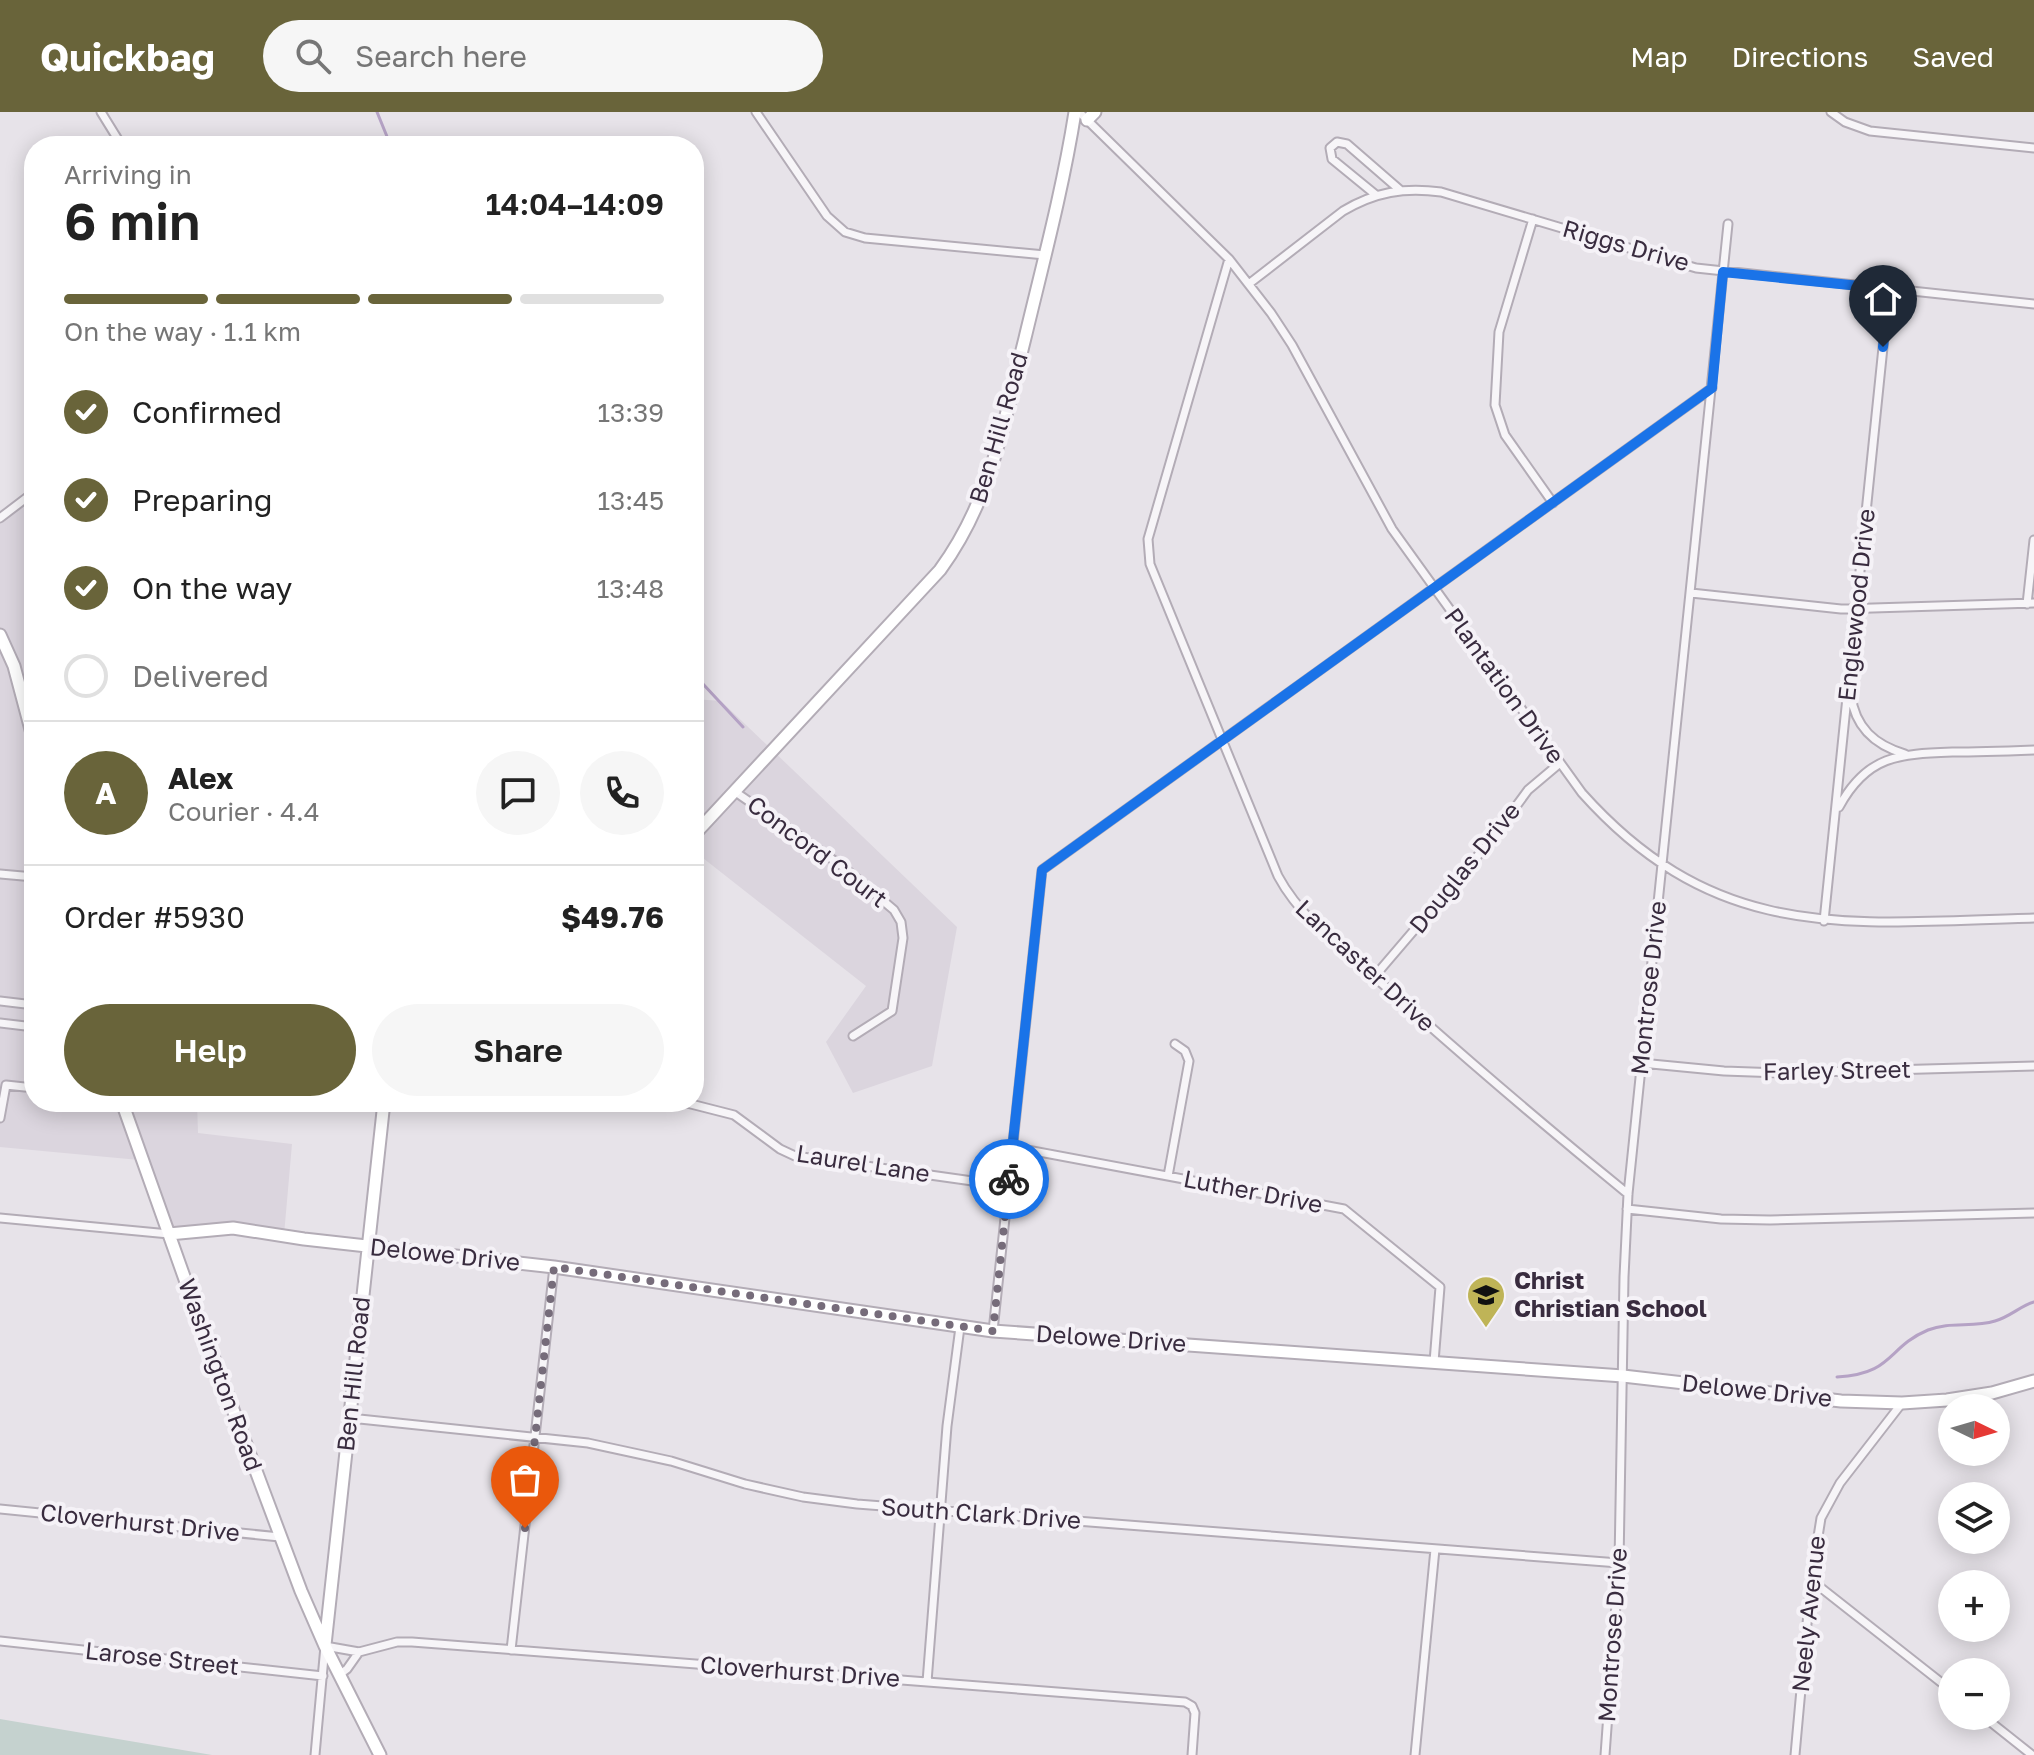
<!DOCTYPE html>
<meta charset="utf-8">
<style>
body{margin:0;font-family:"Golos Text",sans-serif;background:#f6f6f6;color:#222;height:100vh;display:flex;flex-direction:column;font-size:30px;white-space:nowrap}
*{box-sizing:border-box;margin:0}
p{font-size:26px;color:#767676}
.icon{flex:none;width:44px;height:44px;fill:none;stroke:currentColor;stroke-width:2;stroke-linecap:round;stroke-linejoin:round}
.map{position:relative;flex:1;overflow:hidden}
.side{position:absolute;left:24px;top:24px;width:680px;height:976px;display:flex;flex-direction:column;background:#fff;border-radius:32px;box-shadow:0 4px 20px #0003}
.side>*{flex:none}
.needle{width:52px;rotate:95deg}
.tools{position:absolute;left:1938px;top:1282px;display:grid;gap:16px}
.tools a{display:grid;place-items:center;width:72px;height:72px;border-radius:50%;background:#fff;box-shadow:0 4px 20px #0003;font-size:40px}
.pin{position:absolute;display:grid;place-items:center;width:68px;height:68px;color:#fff;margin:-82px -34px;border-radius:50% 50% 50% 0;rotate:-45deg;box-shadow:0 0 8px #0007}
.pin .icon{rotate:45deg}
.courier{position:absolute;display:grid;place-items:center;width:80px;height:80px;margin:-40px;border:6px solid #1a73e8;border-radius:50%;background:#fff;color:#222;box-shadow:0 2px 10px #0007}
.headline em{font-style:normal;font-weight:600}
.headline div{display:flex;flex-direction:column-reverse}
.headline{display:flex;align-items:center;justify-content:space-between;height:136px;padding:0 40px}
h1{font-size:52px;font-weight:600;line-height:60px}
.bar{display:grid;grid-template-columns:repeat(4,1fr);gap:12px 8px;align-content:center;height:96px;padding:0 40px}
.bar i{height:10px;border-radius:6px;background:#e0e0e0}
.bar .on{background:#69643a}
.bar p{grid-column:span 4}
.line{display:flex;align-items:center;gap:20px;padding:0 40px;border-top:2px solid #e0e0e0}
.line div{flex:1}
.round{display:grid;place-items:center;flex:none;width:84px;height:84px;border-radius:42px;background:#f6f6f6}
ol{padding:0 40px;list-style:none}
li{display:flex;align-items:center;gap:24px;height:88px}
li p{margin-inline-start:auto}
li .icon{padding:8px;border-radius:50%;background:#69643a;color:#fff;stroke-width:4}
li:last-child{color:#767676}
li i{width:44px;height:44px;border:4px solid #e0e0e0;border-radius:50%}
.action{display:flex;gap:16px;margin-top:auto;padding:16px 40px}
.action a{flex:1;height:92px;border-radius:48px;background:#69643a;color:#fff;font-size:32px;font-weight:600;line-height:92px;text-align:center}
.action a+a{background:#f6f6f6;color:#222}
header{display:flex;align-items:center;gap:48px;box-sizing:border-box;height:112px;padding:0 40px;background:#69643a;color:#fff}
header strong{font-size:38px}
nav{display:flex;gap:44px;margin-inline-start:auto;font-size:28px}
.search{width:560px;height:72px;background:#f6f6f6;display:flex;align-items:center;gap:20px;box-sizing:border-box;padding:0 28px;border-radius:44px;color:#767676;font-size:30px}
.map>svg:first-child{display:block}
.built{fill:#dbd5de}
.green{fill:#c5d2cf}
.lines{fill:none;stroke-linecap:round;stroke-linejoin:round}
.stream{stroke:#b5a2c5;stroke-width:3}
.street-casing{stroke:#b3acb6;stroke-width:11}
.secondary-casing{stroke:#b3acb6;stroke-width:15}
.street{stroke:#f7f5f8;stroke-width:7}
.secondary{stroke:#fff;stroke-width:11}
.done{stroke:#766c7a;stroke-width:8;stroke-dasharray:0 14.4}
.route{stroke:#1a73e8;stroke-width:10}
.labels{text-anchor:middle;stroke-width:8;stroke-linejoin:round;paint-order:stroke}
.street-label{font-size:24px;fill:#392c3f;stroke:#f5f2f7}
.poi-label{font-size:24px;font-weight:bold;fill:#392c3f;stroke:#f5f2f7;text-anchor:start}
</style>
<header>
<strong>Quickbag</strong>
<div class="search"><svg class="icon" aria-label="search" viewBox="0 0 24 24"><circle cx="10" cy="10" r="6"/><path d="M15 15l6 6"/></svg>Search here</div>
<nav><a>Map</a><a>Directions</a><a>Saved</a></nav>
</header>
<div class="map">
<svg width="2034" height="1643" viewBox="0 0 2034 1643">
<rect width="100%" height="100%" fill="#e7e3e9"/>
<path class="built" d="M34,383V990H197L198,1021L292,1032L284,1123L232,1116L168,1126L139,1048L0,1035V409Z
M694,587L721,589L957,815L932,954L853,981L826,930L866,874L694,739Z"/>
<path class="green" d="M0,1607L212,1643H0Z"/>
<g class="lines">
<path class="stream" d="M377,0L388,27L398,34
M694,551L703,572L743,615
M1837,1265C1894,1262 1887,1235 1928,1218C1950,1209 1973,1216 1995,1209C2010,1205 2020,1194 2034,1190"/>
<g class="street-casing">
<path id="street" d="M101,0L122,34
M756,0L827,104L845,120L865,126L1045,143
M1079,0L1229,147L1271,201L1292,233L1392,417L1582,681C1718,833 1850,811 2034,806
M1831,0L1845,10L1870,19L2034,36
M1376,83L1332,47L1330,36L1337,30L1347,32L1400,78
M1533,107L1499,220L1495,293L1505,323L1553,391
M1229,147L1148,427L1150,452L1278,764C1302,809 1349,842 1387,876C1466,947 1546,1015 1628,1082
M1250,171L1343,99C1375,80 1404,75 1441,80L1696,156L2034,192
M0,406L34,380
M1691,481L1841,497L2034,491
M2027,492L2034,428
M1851,583C1855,616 1875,633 1905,642
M734,679L842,754L894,798L901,810L903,826L892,899L853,924
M1839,695C1867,643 1899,642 1953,640C1980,640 2007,639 2034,638
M0,762L34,765
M1824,809L1889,177
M1374,865L1492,727L1528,678L1560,651
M0,889L34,893
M0,911L34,915
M1641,951L1724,959L1780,961L2034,954
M683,990L734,1003L780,1037L795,1044L1008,1074
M0,1006L6,973L34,976
M1012,1035L1344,1097L1440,1175L1434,1250
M1168,1064L1189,949L1185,939L1175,932
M1627,1097L1721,1107L1770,1108L2034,1101
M0,1106L169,1122
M993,1219L1042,758L1712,276
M350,1306L588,1331L671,1349L745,1372L803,1385L857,1392L1619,1451
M0,1397L280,1425
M1811,1468L1952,1579
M0,1529L323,1564
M511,1538L554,1155
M339,1563L347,1557L359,1540
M927,1570L947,1314L960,1215
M1983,1604L2032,1643
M315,1643L325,1534L359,1540L397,1530H412L1185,1590L1192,1594L1195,1601L1192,1643
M1415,1643L1435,1437
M1605,1643L1619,1451L1624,1165L1628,1082L1728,112
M1795,1643L1811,1468L1821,1406L1840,1371L1902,1291"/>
</g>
<g class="secondary-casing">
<path id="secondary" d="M1087,8L1095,0
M0,523L14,554L34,629
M694,723L940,458C992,387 1004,309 1025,226C1043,151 1063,76 1075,0
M122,990L198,1204L301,1479L325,1534L380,1643
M169,1122L233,1116L304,1127L554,1155L993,1219L1623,1264L1841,1289L1902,1291L1947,1288L1992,1281L2034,1269
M325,1533L384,990"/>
</g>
<use href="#street" class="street"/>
<use href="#secondary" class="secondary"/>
</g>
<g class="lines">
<path class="done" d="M525,1416L554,1155L993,1219L1009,1067"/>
<path class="route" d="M1009,1067L1042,758L1712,276L1723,160L1889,177L1883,235"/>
</g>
<defs>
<g id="school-pin" transform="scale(2)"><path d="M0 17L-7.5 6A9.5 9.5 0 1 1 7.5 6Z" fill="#bfb457" stroke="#f5f2f7"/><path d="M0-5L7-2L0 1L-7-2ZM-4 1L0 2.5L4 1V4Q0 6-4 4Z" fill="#111"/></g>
</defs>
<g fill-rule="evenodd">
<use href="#school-pin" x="1486" y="1183"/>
</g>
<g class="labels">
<g class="street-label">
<text transform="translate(1626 134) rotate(16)" y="8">Riggs Drive</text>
<text transform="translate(999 316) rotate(-74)" y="8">Ben Hill Road</text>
<text transform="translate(1857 493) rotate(-84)" y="8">Englewood Drive</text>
<text transform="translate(1504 574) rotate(54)" y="8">Plantation Drive</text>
<text transform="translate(817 740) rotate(37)" y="8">Concord Court</text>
<text transform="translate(1465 756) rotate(-51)" y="8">Douglas Drive</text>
<text transform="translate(1365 854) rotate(43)" y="8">Lancaster Drive</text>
<text transform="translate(1649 876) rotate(-84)" y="8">Montrose Drive</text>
<text transform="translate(1837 959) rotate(-1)" y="8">Farley Street</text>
<text transform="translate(863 1052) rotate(9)" y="8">Laurel Lane</text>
<text transform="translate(1253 1080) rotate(11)" y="8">Luther Drive</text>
<text transform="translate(445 1143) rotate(6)" y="8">Delowe Drive</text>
<text transform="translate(1111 1227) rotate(4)" y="8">Delowe Drive</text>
<text transform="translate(354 1262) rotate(-84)" y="8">Ben Hill Road</text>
<text transform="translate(220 1263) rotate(70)" y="8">Washington Road</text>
<text transform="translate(1757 1279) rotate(6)" y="8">Delowe Drive</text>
<text transform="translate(981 1402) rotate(4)" y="8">South Clark Drive</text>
<text transform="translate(140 1411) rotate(6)" y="8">Cloverhurst Drive</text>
<text transform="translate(1809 1502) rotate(-84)" y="8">Neely Avenue</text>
<text transform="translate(1613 1523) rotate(-86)" y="8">Montrose Drive</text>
<text transform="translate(162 1547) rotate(6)" y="8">Larose Street</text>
<text transform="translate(800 1560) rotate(4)" y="8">Cloverhurst Drive</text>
</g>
<g class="poi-label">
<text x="1514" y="1177">Christ<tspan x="1514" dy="28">Christian School</tspan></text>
</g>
</g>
</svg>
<div class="tools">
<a><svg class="needle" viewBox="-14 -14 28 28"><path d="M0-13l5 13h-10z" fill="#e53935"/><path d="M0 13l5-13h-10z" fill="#767676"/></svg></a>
<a><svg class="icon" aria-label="layers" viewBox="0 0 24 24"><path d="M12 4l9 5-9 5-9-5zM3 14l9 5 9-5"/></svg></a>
<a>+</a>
<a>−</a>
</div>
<div class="pin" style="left:525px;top:1416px;background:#ea580c"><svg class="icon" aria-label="bag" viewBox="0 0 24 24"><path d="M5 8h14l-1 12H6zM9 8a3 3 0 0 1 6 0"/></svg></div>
<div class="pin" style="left:1883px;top:235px;background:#1f2937"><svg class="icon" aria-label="home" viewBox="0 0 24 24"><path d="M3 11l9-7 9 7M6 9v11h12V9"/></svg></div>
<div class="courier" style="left:1009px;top:1067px"><svg class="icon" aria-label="bike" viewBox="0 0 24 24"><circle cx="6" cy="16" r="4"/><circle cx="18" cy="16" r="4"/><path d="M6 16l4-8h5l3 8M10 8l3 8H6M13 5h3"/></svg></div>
<section class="side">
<div class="headline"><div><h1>6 min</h1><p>Arriving in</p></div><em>14:04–14:09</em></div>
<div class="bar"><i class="on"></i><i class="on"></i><i class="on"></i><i></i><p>On the way · 1.1 km</p></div>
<ol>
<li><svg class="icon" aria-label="check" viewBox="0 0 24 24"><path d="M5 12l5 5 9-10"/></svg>Confirmed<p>13:39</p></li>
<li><svg class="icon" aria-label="check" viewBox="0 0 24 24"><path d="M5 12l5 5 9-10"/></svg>Preparing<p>13:45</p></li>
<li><svg class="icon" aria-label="check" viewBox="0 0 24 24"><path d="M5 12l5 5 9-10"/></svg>On the way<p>13:48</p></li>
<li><i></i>Delivered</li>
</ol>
<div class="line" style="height:144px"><b class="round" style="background:#69643a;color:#fff">A</b><div><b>Alex</b><p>Courier · 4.4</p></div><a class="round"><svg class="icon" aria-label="chat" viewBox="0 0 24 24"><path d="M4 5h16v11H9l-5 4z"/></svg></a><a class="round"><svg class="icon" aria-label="phone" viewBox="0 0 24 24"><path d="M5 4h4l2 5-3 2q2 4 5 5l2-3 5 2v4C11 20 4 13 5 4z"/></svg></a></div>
<div class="line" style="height:104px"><div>Order #5930</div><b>$49.76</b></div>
<div class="action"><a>Help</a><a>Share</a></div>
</section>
</div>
